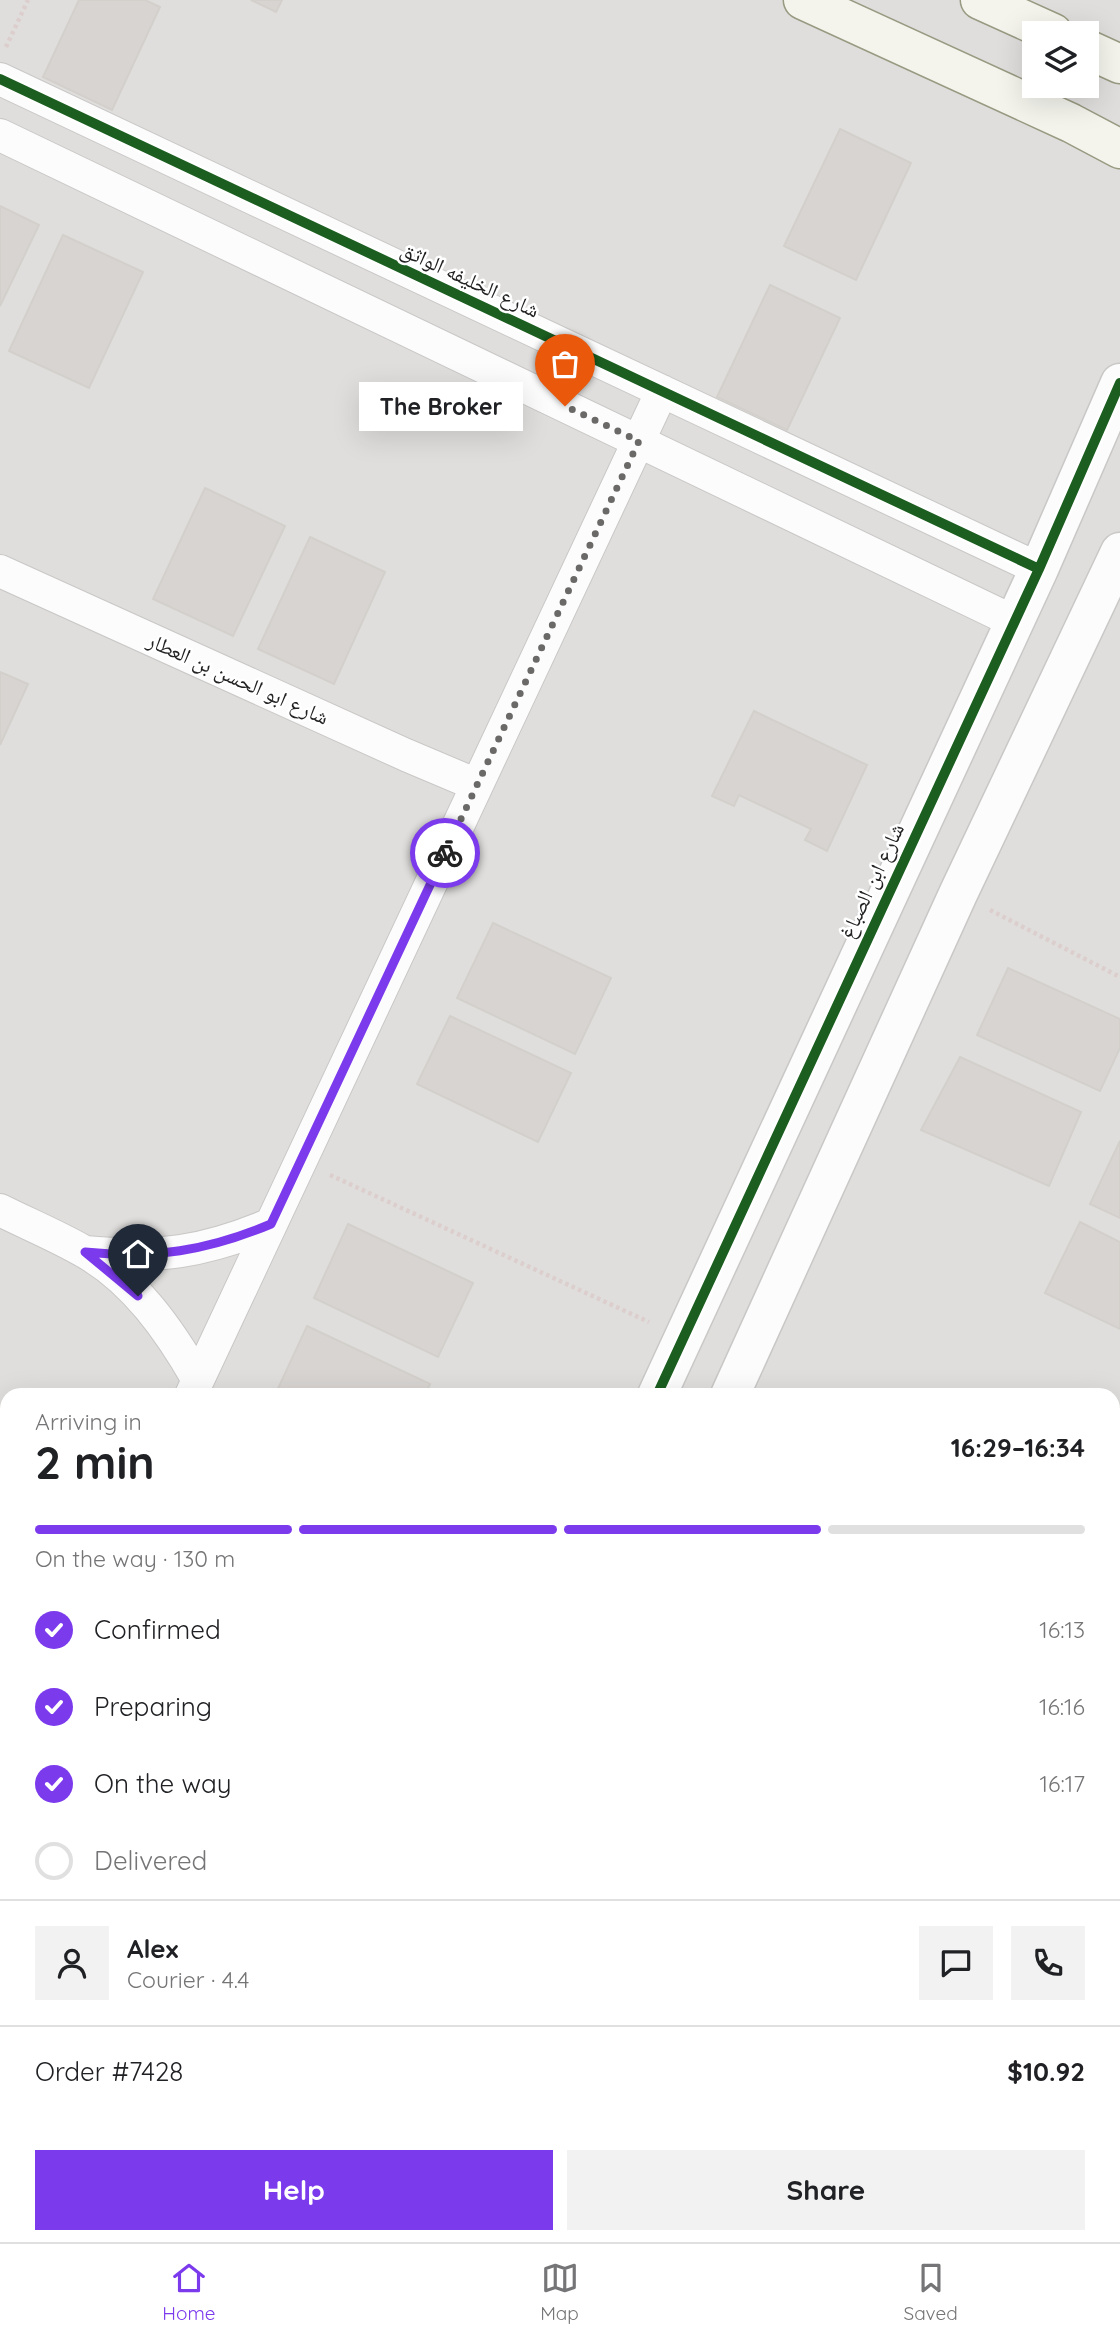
<!DOCTYPE html>
<meta charset="utf-8">
<style>
body{margin:0;font-family:Quicksand,"Noto Naskh Arabic",sans-serif;background:#f2f2f2;color:#202124;height:100vh;display:flex;flex-direction:column;font-size:26px;white-space:nowrap}
*{box-sizing:border-box;margin:0}
p{font-size:23px;color:#757577}
.icon{flex:none;width:38px;height:38px;fill:none;stroke:currentColor;stroke-width:2;stroke-linecap:round;stroke-linejoin:round}
.map{position:relative;flex:1;overflow:hidden}
.drawer{position:absolute;left:0px;top:1388px;width:1120px;height:856px;display:flex;flex-direction:column;background:#fff;border-radius:21px 21px 0 0;box-shadow:0 7px 28px #0002}
.drawer>*{flex:none}
.buttons{position:absolute;left:1022px;top:21px;display:grid;gap:14px}
.buttons a{display:grid;place-items:center;width:77px;height:77px;border-radius:0px;background:#fff;box-shadow:0 7px 28px #0002;font-size:35px}
.pin{position:absolute;display:grid;place-items:center;width:60px;height:60px;color:#fff;margin:-72px -30px;border-radius:50% 50% 50% 0;rotate:-45deg;box-shadow:0 0 7px #0007}
.pin .icon{rotate:45deg}
.courier{position:absolute;display:grid;place-items:center;width:70px;height:70px;margin:-35px;border:5px solid #7c3aed;border-radius:50%;background:#fff;color:#222;box-shadow:0 2px 9px #0007}
.bubble{position:absolute;height:49px;border-radius:0px;background:#fff;box-shadow:0 7px 28px #0002;font-size:23px;font-weight:800;line-height:49px;text-align:center}
.overview em{font-style:normal;font-weight:800}
.overview div{display:flex;flex-direction:column-reverse}
.overview{display:flex;align-items:center;justify-content:space-between;height:119px;padding:0 35px}
h1{font-size:46px;font-weight:800;line-height:52px}
.bar{display:grid;grid-template-columns:repeat(4,1fr);gap:10px 7px;align-content:center;height:84px;padding:0 35px}
.bar i{height:9px;border-radius:5px;background:#e0e0e0}
.bar .active{background:#7c3aed}
.bar p{grid-column:span 4}
.line{display:flex;align-items:center;gap:18px;padding:0 35px;border-top:2px solid #e0e0e0}
.line div{flex:1}
.round{display:grid;place-items:center;flex:none;width:74px;height:74px;border-radius:0px;background:#f2f2f2}
ol{padding:0 35px;list-style:none}
li{display:flex;align-items:center;gap:21px;height:77px}
li p{margin-inline-start:auto}
li .icon{padding:7px;border-radius:50%;background:#7c3aed;color:#fff;stroke-width:4}
li:last-child{color:#757577}
li i{width:38px;height:38px;border:4px solid #e0e0e0;border-radius:50%}
.button{display:flex;gap:14px;margin-top:auto;padding:14px 35px}
.button a{flex:1;height:80px;border-radius:0px;background:#7c3aed;color:#fff;font-size:28px;font-weight:800;line-height:80px;text-align:center}
.button a+a{background:#f2f2f2;color:#202124}
.menu{display:flex;justify-content:space-around;align-items:center;height:98px;border-top:2px solid #e0e0e0;background:#fff;font-size:19px;color:#757577}
.menu a{display:grid;justify-items:center;gap:4px}
.menu .active{color:#7c3aed}
.map>svg:first-child{display:block}
.residential{fill:#dfdedc;fill-rule:evenodd}
.building{fill:#d7d4d2;stroke:#d3d0cc;stroke-width:2}
.lines{fill:none;stroke-linecap:round;stroke-linejoin:round}
.minor-casing{stroke:#c9c8c7;stroke-width:34}
.tertiary-casing{stroke:#c9c8c7;stroke-width:41}
.secondary-casing{stroke:#999a82;stroke-width:41}
.path{stroke:#dccecd;stroke-width:4.5;stroke-dasharray:3.5 3.5;stroke-linecap:butt}
.minor{stroke:#fdfcfc;stroke-width:32}
.tertiary{stroke:#fdfcfc;stroke-width:38}
.secondary{stroke:#f4f4ed;stroke-width:38}
.cycleway-casing{stroke:#fff;stroke-width:15}
.cycleway{stroke:#1b5e20;stroke-width:10}
.done{stroke:#6a6968;stroke-width:7;stroke-dasharray:0 12.6}
.route{stroke:#7c3aed;stroke-width:9}
.labels{text-anchor:middle;stroke-width:5;stroke-linejoin:round;paint-order:stroke}
.street-label{font-size:21px;fill:#222;stroke:#fff}
</style>
<div class="map">
<svg width="1120" height="2242" viewBox="0 0 1120 2242">
<rect width="100%" height="100%" fill="#f0eeeb"/>
<path class="residential" d="M0,0H1120V2242H0ZM1034,33H1087V86H1034ZM7,1395H1113V2236H7Z"/>
<path class="building" d="M79,0H145L160,7L112,110L43,77Z
M251,0H282L276,12Z
M840,129L911,163L856,280L784,246Z
M0,206L39,225L0,306Z
M63,235L143,272L89,388L9,351Z
M770,285L840,318L787,430L717,397Z
M205,488L285,526L233,636L153,599Z
M310,537L385,572L334,684L258,649Z
M0,672L28,684L0,745Z
M754,711L867,765L827,851L805,840L811,829L739,795L734,806L712,796Z
M493,923L611,978L575,1054L457,998Z
M1008,968L1120,1019V1048L1100,1091L977,1035Z
M450,1016L571,1073L538,1142L417,1084Z
M960,1057L1081,1112L1049,1186L921,1130Z
M1120,1141V1218L1090,1204Z
M1080,1222L1120,1242V1329L1045,1293Z
M348,1224L473,1283L438,1357L314,1298Z
M307,1326L430,1384L425,1395H275Z
M429,2236H570L567,2242H436L428,2238Z"/>
<g class="lines">
<g class="minor-casing">
<path id="minor" d="M0,79L1039,569
M0,135L1013,621
M0,571L406,755L477,785
M0,1210C28,1224 57,1236 83,1251C134,1279 170,1331 198,1380
M85,1252C157,1259 205,1252 271,1224
M191,1395L662,391
M1113,1522L1120,1507
M1113,1642L1120,1627
M0,1663L7,1659
M1113,1715L1120,1719
M1113,1777L1120,1780
M0,2175L7,2178
M1113,2208L1120,2212
M0,2222L7,2226
M28,2236L39,2242
M152,2236C179,2242 205,2240 232,2236
M1056,2236L1068,2242
M783,2242L785,2236
M834,2242L836,2236"/>
</g>
<g class="tertiary-casing">
<path id="tertiary" d="M657,1395L1039,569L1120,383
M730,1395L958,894L1120,552
M0,1687L7,1691
M0,1741L7,1744
M258,2242L261,2236
M337,2242L339,2236"/>
</g>
<g class="secondary-casing">
<path id="secondary" d="M803,0L1071,123L1120,149
M980,0L1053,33
M1087,49L1120,64"/>
</g>
<path class="path" d="M6,47L28,0
M990,910L1120,977
M330,1175L649,1322"/>
<use href="#minor" class="minor"/>
<use href="#tertiary" class="tertiary"/>
<use href="#secondary" class="secondary"/>
<g class="cycleway-casing">
<path id="cycleway" d="M0,79L1039,569
M657,1395L1039,569L1120,383"/>
</g>
<use href="#cycleway" class="cycleway"/>
</g>
<g class="lines">
<path class="done" d="M445,853L639,441L565,406"/>
<path class="route" d="M138,1296L85,1252C154,1259 207,1251 271,1224L445,853"/>
</g>
<g class="labels">
<g class="street-label">
<text transform="translate(470 280) rotate(25)" y="7">شارع الخليفه الواثق</text>
<text transform="translate(238 679) rotate(24)" y="7">شارع ابو الحسن بن العطار</text>
<text transform="translate(872 881) rotate(-65)" y="7">شارع ابن الصباغ</text>
</g>
</g>
</svg>
<div class="buttons">
<a><svg class="icon" aria-label="layers" viewBox="0 0 24 24"><path d="M12 4l9 5-9 5-9-5zM3 14l9 5 9-5"/></svg></a>
</div>
<div class="pin" style="left:565px;top:406px;background:#ea580c"><svg class="icon" aria-label="bag" viewBox="0 0 24 24"><path d="M5 8h14l-1 12H6zM9 8a3 3 0 0 1 6 0"/></svg></div>
<div class="pin" style="left:138px;top:1296px;background:#1f2937"><svg class="icon" aria-label="home" viewBox="0 0 24 24"><path d="M3 11l9-7 9 7M6 9v11h12V9"/></svg></div>
<div class="courier" style="left:445px;top:853px"><svg class="icon" aria-label="bike" viewBox="0 0 24 24"><circle cx="6" cy="16" r="4"/><circle cx="18" cy="16" r="4"/><path d="M6 16l4-8h5l3 8M10 8l3 8H6M13 5h3"/></svg></div>
<div class="bubble" style="left:359px;top:382px;width:164px">The Broker</div>
<section class="drawer">
<div class="overview"><div><h1>2 min</h1><p>Arriving in</p></div><em>16:29–16:34</em></div>
<div class="bar"><i class="active"></i><i class="active"></i><i class="active"></i><i></i><p>On the way · 130 m</p></div>
<ol>
<li><svg class="icon" aria-label="check" viewBox="0 0 24 24"><path d="M5 12l5 5 9-10"/></svg>Confirmed<p>16:13</p></li>
<li><svg class="icon" aria-label="check" viewBox="0 0 24 24"><path d="M5 12l5 5 9-10"/></svg>Preparing<p>16:16</p></li>
<li><svg class="icon" aria-label="check" viewBox="0 0 24 24"><path d="M5 12l5 5 9-10"/></svg>On the way<p>16:17</p></li>
<li><i></i>Delivered</li>
</ol>
<div class="line" style="height:126px"><a class="round"><svg class="icon" aria-label="person" viewBox="0 0 24 24"><circle cx="12" cy="8" r="4"/><path d="M4 21q1-7 8-7t8 7"/></svg></a><div><b>Alex</b><p>Courier · 4.4</p></div><a class="round"><svg class="icon" aria-label="chat" viewBox="0 0 24 24"><path d="M4 5h16v11H9l-5 4z"/></svg></a><a class="round"><svg class="icon" aria-label="phone" viewBox="0 0 24 24"><path d="M5 4h4l2 5-3 2q2 4 5 5l2-3 5 2v4C11 20 4 13 5 4z"/></svg></a></div>
<div class="line" style="height:91px"><div>Order #7428</div><b>$10.92</b></div>
<div class="button"><a>Help</a><a>Share</a></div>
</section>
</div>
<nav class="menu">
<a class="active"><svg class="icon" aria-label="home" viewBox="0 0 24 24"><path d="M3 11l9-7 9 7M6 9v11h12V9"/></svg>Home</a>
<a><svg class="icon" aria-label="map" viewBox="0 0 24 24"><path d="M3 6l6-2 6 2 6-2v14l-6 2-6-2-6 2zM9 4v14M15 6v14"/></svg>Map</a>
<a><svg class="icon" aria-label="saved" viewBox="0 0 24 24"><path d="M7 4h10v16l-5-4-5 4z"/></svg>Saved</a>
</nav>
